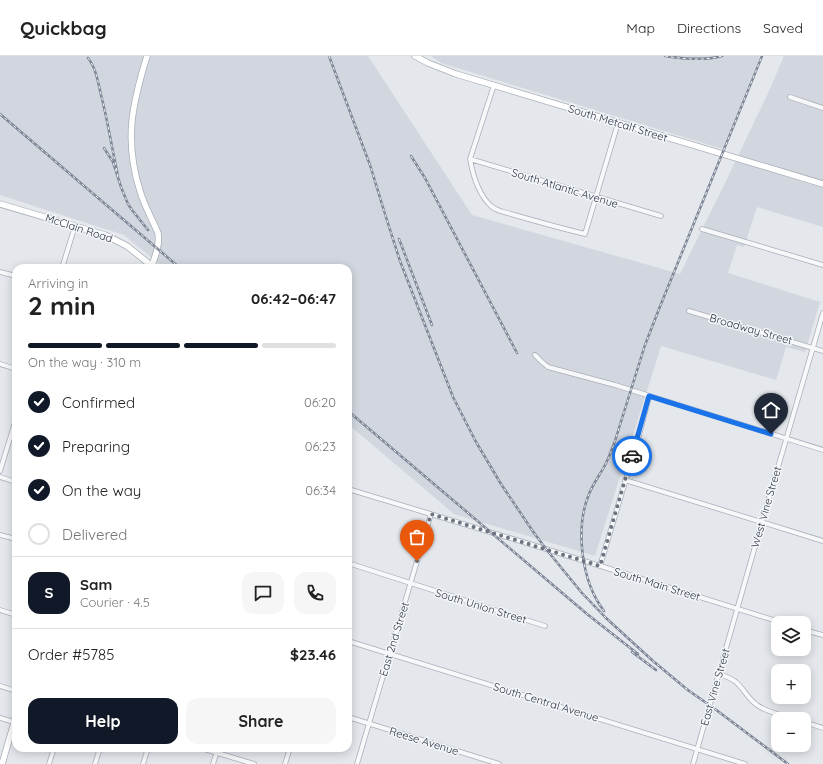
<!DOCTYPE html>
<meta charset="utf-8">
<style>
body{margin:0;font-family:Quicksand,sans-serif;background:#f6f6f6;color:#222;height:100vh;display:flex;flex-direction:column;font-size:15px;white-space:nowrap}
*{box-sizing:border-box;margin:0}
p{font-size:13px;color:#767676}
.icon{flex:none;width:22px;height:22px;fill:none;stroke:currentColor;stroke-width:2;stroke-linecap:round;stroke-linejoin:round}
.map{position:relative;flex:1;overflow:hidden}
.side{position:absolute;left:12px;top:208px;width:340px;height:488px;display:flex;flex-direction:column;background:#fff;border-radius:12px;box-shadow:0 2px 10px #0003}
.side>*{flex:none}
.fabs{position:absolute;left:771px;top:560px;display:grid;gap:8px}
.fabs a{display:grid;place-items:center;width:40px;height:40px;border-radius:8px;background:#fff;box-shadow:0 2px 10px #0003;font-size:20px}
.pin{position:absolute;display:grid;place-items:center;width:34px;height:34px;color:#fff;margin:-41px -17px;border-radius:50% 50% 50% 0;rotate:-45deg;box-shadow:0 0 4px #0007}
.pin .icon{rotate:45deg}
.courier{position:absolute;display:grid;place-items:center;width:40px;height:40px;margin:-20px;border:3px solid #1a73e8;border-radius:50%;background:#fff;color:#222;box-shadow:0 1px 5px #0007}
.headline em{font-style:normal;font-weight:700}
.headline div{display:flex;flex-direction:column-reverse}
.headline{display:flex;align-items:center;justify-content:space-between;height:68px;padding:0 16px}
h1{font-size:26px;font-weight:700;line-height:30px}
.bar{display:grid;grid-template-columns:repeat(4,1fr);gap:6px 4px;align-content:center;height:48px;padding:0 16px}
.bar i{height:5px;border-radius:3px;background:#e0e0e0}
.bar .selected{background:#111827}
.bar p{grid-column:span 4}
.line{display:flex;align-items:center;gap:10px;padding:0 16px;border-top:1px solid #e0e0e0}
.line div{flex:1}
.round{display:grid;place-items:center;flex:none;width:42px;height:42px;border-radius:12px;background:#f6f6f6}
ol{padding:0 16px;list-style:none}
li{display:flex;align-items:center;gap:12px;height:44px}
li p{margin-inline-start:auto}
li .icon{padding:4px;border-radius:50%;background:#111827;color:#fff;stroke-width:4}
li:last-child{color:#767676}
li i{width:22px;height:22px;border:2px solid #e0e0e0;border-radius:50%}
.primary-button{display:flex;gap:8px;margin-top:auto;padding:8px 16px}
.primary-button a{flex:1;height:46px;border-radius:12px;background:#111827;color:#fff;font-size:16px;font-weight:700;line-height:46px;text-align:center}
.primary-button a+a{background:#f6f6f6;color:#222}
header{display:flex;align-items:center;gap:24px;box-sizing:border-box;height:56px;padding:0 20px;background:#fff;border-bottom:1px solid #e0e0e0}
header strong{font-size:19px}
nav{display:flex;gap:22px;margin-inline-start:auto;font-size:14px}
.map>svg:first-child{display:block}
.built{fill:#d2d6de}
.lines{fill:none;stroke-linecap:round;stroke-linejoin:round}
.street-casing{stroke:#a9aeb7;stroke-width:5.5}
.secondary-casing{stroke:#a9aeb7;stroke-width:7}
.street{stroke:#f7f8fa;stroke-width:4}
.secondary{stroke:#fff;stroke-width:5.5}
.rail-casing{stroke:#7d8696;stroke-width:2.5}
.rail{stroke:#f4f6f9;stroke-width:1;stroke-dasharray:3;stroke-linecap:butt}
.done{stroke:#6c737f;stroke-width:4;stroke-dasharray:0 7.2}
.route{stroke:#1a73e8;stroke-width:5}
.labels{text-anchor:middle;stroke-width:3;stroke-linejoin:round;paint-order:stroke}
.street-label{font-size:11px;fill:#2b3445;stroke:#f4f6f9}
</style>
<header>
<strong>Quickbag</strong>
<nav><a>Map</a><a>Directions</a><a>Saved</a></nav>
</header>
<div class="map">
<svg width="823" height="708" viewBox="0 0 823 708">
<rect width="100%" height="100%" fill="#e4e7ec"/>
<path class="built" d="M0,0H368L472,159L680,218L726,125L770,33L784,0H823V171L757,151L744,191L737,189L728,217L820,246L805,296L786,291L776,324L661,290L595,500L454,458L348,368V212H164L124,179L0,139Z
M431,0H760L723,93L441,7Z"/>
<g class="lines">
<g class="street-casing">
<path id="street" d="M494,29L470,103C473,120 478,138 491,150C496,155 505,156 511,158C535,165 560,172 585,178L618,67
M790,41L823,52
M470,103L661,160
M702,173L823,209
M62,212L75,170
M0,216L16,220
M689,255L823,295
M535,299L542,306L548,311L615,329L823,394
M0,308L16,313
M0,415L16,363
M0,421L16,426
M625,424L823,485
M348,433L546,493L783,567
M0,479L16,483
M348,507L545,570
M600,510L638,383L649,341
M0,554L16,559
M804,574L823,579
M348,585L745,708
M719,618C725,620 731,622 736,626C744,633 748,643 757,649C768,657 782,659 795,663
M0,630L16,635
M348,661L499,708
M0,662L14,666
M804,666L823,672
M201,692L254,708
M49,708L54,692
M95,708L100,692
M143,708L148,692
M213,708L218,692
M285,708L290,692
M357,708L431,458
M693,708L762,466L823,257"/>
</g>
<g class="secondary-casing">
<path id="secondary" d="M147,0C132,49 124,84 140,135C144,149 152,163 158,177C160,189 155,201 151,212
M415,0L428,7L456,18L823,128
M0,148L105,179L127,190L152,210
M2,708L16,660"/>
</g>
<use href="#street" class="street"/>
<use href="#secondary" class="secondary"/>
<g class="rail-casing">
<path id="rail" d="M329,0L370,109L385,158L400,205L453,341L476,386L501,428L532,474L546,493L582,537L606,562L653,605L689,635
M665,0C684,3 704,5 722,0
M88,2C96,12 98,26 101,39C108,66 112,93 118,120
M0,58L180,212
M104,92L113,106L121,131L128,148L132,154L148,174
M411,100L425,122L517,297
M399,183L432,269
M348,355L587,558L638,598
M604,555C581,525 575,472 589,438C593,428 599,420 604,411C608,404 611,396 614,388L645,289L659,253L762,0
M632,596L656,614
M685,632L715,653L788,708"/>
</g>
<use href="#rail" class="rail"/>
</g>
<g class="lines">
<path class="done" d="M417,505L431,458L600,510L632,400"/>
<path class="route" d="M632,400L649,340L771,378"/>
</g>
<g class="labels">
<g class="street-label">
<text transform="translate(618 67) rotate(17)" y="4">South Metcalf Street</text>
<text transform="translate(565 132) rotate(17)" y="4">South Atlantic Avenue</text>
<text transform="translate(79 172) rotate(18)" y="4">McClain Road</text>
<text transform="translate(751 273) rotate(16)" y="4">Broadway Street</text>
<text transform="translate(766 451) rotate(-74)" y="4">West Vine Street</text>
<text transform="translate(657 528) rotate(17)" y="4">South Main Street</text>
<text transform="translate(481 550) rotate(17)" y="4">South Union Street</text>
<text transform="translate(394 583) rotate(-73)" y="4">East 2nd Street</text>
<text transform="translate(715 631) rotate(-74)" y="4">East Vine Street</text>
<text transform="translate(546 646) rotate(17)" y="4">South Central Avenue</text>
<text transform="translate(424 685) rotate(17)" y="4">Reese Avenue</text>
</g>
</g>
</svg>
<div class="fabs">
<a><svg class="icon" aria-label="layers" viewBox="0 0 24 24"><path d="M12 4l9 5-9 5-9-5zM3 14l9 5 9-5"/></svg></a>
<a>+</a>
<a>−</a>
</div>
<div class="pin" style="left:417px;top:505px;background:#ea580c"><svg class="icon" aria-label="bag" viewBox="0 0 24 24"><path d="M5 8h14l-1 12H6zM9 8a3 3 0 0 1 6 0"/></svg></div>
<div class="pin" style="left:771px;top:378px;background:#1f2937"><svg class="icon" aria-label="home" viewBox="0 0 24 24"><path d="M3 11l9-7 9 7M6 9v11h12V9"/></svg></div>
<div class="courier" style="left:632px;top:400px"><svg class="icon" aria-label="car" viewBox="0 0 24 24"><path d="M5 17H2v-5l4-1 3-4h7l3 4 3 1v5h-3M9 17h6M6 11h13"/><circle cx="7" cy="17" r="2"/><circle cx="17" cy="17" r="2"/></svg></div>
<section class="side">
<div class="headline"><div><h1>2 min</h1><p>Arriving in</p></div><em>06:42–06:47</em></div>
<div class="bar"><i class="selected"></i><i class="selected"></i><i class="selected"></i><i></i><p>On the way · 310 m</p></div>
<ol>
<li><svg class="icon" aria-label="check" viewBox="0 0 24 24"><path d="M5 12l5 5 9-10"/></svg>Confirmed<p>06:20</p></li>
<li><svg class="icon" aria-label="check" viewBox="0 0 24 24"><path d="M5 12l5 5 9-10"/></svg>Preparing<p>06:23</p></li>
<li><svg class="icon" aria-label="check" viewBox="0 0 24 24"><path d="M5 12l5 5 9-10"/></svg>On the way<p>06:34</p></li>
<li><i></i>Delivered</li>
</ol>
<div class="line" style="height:72px"><b class="round" style="background:#111827;color:#fff">S</b><div><b>Sam</b><p>Courier · 4.5</p></div><a class="round"><svg class="icon" aria-label="chat" viewBox="0 0 24 24"><path d="M4 5h16v11H9l-5 4z"/></svg></a><a class="round"><svg class="icon" aria-label="phone" viewBox="0 0 24 24"><path d="M5 4h4l2 5-3 2q2 4 5 5l2-3 5 2v4C11 20 4 13 5 4z"/></svg></a></div>
<div class="line" style="height:52px"><div>Order #5785</div><b>$23.46</b></div>
<div class="primary-button"><a>Help</a><a>Share</a></div>
</section>
</div>
